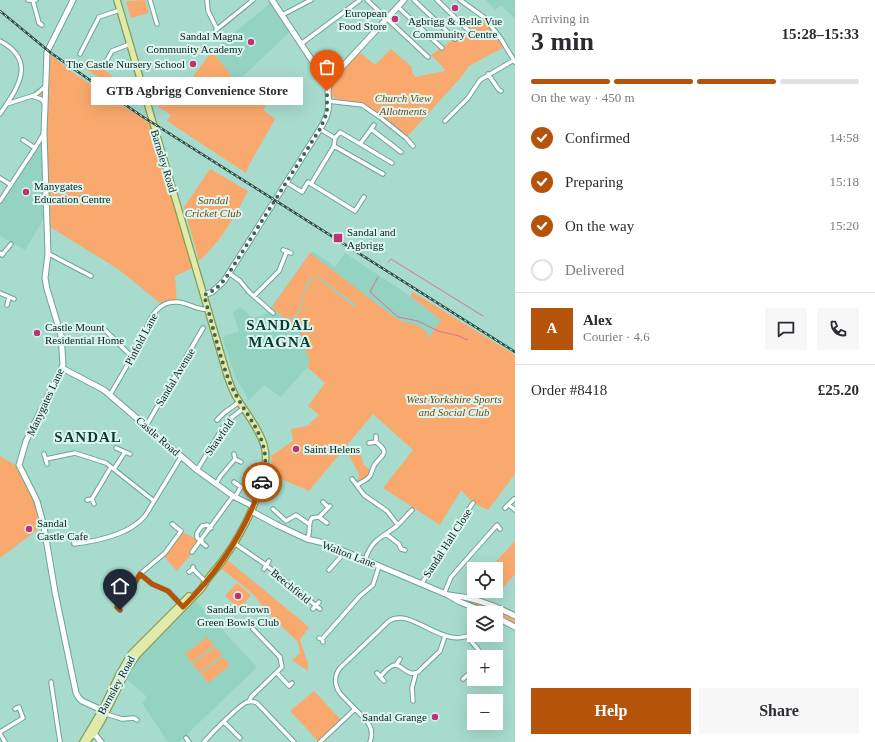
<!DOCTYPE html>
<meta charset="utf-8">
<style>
body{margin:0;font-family:Georgia,serif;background:#f7f7f7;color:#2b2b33;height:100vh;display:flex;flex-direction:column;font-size:15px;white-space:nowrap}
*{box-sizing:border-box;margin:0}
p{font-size:13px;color:#7c7c81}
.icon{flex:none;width:22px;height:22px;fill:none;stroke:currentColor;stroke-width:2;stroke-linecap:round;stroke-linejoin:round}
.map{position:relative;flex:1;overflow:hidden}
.panel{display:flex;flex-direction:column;background:#fff;width:360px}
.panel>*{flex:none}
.controls{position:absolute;left:467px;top:562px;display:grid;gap:8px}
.controls a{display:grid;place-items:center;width:36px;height:36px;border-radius:0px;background:#fff;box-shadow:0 4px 16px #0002;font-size:20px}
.pin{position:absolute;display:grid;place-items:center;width:34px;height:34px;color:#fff;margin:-41px -17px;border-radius:50% 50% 50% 0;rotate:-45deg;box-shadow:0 0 4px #0007}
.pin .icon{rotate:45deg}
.courier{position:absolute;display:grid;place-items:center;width:40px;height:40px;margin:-20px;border:3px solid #b45309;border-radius:50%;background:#fff;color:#222;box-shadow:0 1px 5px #0007}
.bubble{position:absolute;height:28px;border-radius:0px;background:#fff;box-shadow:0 4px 16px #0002;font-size:13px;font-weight:600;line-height:28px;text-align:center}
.head em{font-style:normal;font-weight:600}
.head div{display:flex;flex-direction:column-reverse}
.head{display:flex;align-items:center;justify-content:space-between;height:68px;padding:0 16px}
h1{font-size:26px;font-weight:600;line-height:30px}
.bar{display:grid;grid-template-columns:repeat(4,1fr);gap:6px 4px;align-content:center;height:48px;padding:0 16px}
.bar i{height:5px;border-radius:3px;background:#e1e1e2}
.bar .current{background:#b45309}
.bar p{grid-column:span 4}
.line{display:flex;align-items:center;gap:10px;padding:0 16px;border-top:1px solid #e1e1e2}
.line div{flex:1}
.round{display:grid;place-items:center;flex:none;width:42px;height:42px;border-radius:0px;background:#f7f7f7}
ol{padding:0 16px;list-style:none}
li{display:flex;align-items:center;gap:12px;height:44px}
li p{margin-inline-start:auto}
li .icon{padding:4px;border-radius:50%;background:#b45309;color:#fff;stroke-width:4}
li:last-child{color:#7c7c81}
li i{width:22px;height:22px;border:2px solid #e1e1e2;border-radius:50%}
.primary-button{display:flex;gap:8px;margin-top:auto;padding:8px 16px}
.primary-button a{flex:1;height:46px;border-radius:0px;background:#b45309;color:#fff;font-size:16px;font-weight:600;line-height:46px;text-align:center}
.primary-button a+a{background:#f7f7f7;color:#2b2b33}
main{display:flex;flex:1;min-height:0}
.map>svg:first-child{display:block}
.built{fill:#94d2c2}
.green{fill:#f9a96e}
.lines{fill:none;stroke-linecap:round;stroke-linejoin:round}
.stream{stroke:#d9749b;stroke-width:1}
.street-casing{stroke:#70a296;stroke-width:5.5}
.secondary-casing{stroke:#70a296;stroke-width:7}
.primary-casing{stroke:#889b54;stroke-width:8}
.street{stroke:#fff;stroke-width:3.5}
.secondary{stroke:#fff;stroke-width:5}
.primary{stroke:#e0ebab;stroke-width:5.5}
.rail-casing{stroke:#2e4b43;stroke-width:2.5}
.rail{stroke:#dcf6ef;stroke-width:1;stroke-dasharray:3;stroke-linecap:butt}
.done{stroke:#416159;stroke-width:4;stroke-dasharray:0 7.2}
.route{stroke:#b45309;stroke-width:5}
.poi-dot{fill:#bc3472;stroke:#dcf6ef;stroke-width:1.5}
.labels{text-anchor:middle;stroke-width:4;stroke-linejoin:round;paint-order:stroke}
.poi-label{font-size:11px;fill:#0a1f1a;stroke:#dcf6ef;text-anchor:start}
.park-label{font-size:11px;font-style:italic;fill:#7b4413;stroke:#dcf6ef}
.street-label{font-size:11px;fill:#0a1f1a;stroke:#dcf6ef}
.district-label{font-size:15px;font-weight:bold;letter-spacing:1px;fill:#053d33;stroke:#dcf6ef}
</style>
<main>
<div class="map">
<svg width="515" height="742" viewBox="0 0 515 742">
<rect width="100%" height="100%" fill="#a7dbcd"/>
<path class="built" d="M486,0H515V19L501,5L495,10Z
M273,1L292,30L239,80L233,78L212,51Z
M44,133L46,215L25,250L0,236V201Z
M312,251L335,267L345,253L404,292L441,320L427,341L313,360L281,397L264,385L249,400L236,378L222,337L239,331L233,313L240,307L253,318L266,314Z
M190,595L257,667L179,742H168L142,703L147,697L120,673L127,661Z"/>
<path class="green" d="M145,0L149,13L131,18L126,1Z
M485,18L506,46L469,66L463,75L406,138L362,105L347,102L332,97L330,91C332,82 339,73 346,66C351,62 354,60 357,54L361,53L375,65L391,49L413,68L411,69L415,77L445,71L442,66L431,55Z
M212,51L233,78L270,99L263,110L275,119L249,165L246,173L167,121L171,115L158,107L171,88L180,94Z
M47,52L72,72L154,126L195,267L175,276L177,302L163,305L160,303L118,269L47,225L46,105L35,95L45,88Z
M86,59L102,68L129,89L136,84L139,96L136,101L81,66Z
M210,169L248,191C235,217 221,241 199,261L184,207Z
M310,253L398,320L416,325L425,330L427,334L428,339L441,320L410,296L413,292L515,355V474L488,510L473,503L461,490L440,525L383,488L413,450L373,414L309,491L270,474L272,468L271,456L293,441L291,429L307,426L319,415L308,406L325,383L307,367L310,363L299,329H296L293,325L284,323L281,318L291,320C302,315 301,305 304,294C306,288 310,282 314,277H317L354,307L356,305L319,277L315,276C296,284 308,322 284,318L272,307Z
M351,448L362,457L363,464L372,472L370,476L357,485L359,474L347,452Z
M0,456L18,467L35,498L41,527L0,558Z
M181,531L201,542L177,571L163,555Z
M515,541V574L494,598L485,591H496V569H489Z
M225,558L309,627L300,640L308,664V671L292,660L300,653L298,642L269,614L253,594L218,566Z
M237,583L251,595L240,609L225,596Z
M448,595L462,596L515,616V627L496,617V613H488Z
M207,637L214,645L192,663L185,654Z
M215,647L222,655L200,673L193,664Z
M223,657L230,665L208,683L201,674Z
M314,691L342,721L319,742L290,711Z"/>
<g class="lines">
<path class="stream" d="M515,14V15
M388,262L391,259L483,316
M378,277L370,292L398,317L418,321L438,331L459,336L467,340L468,339"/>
<g class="street-casing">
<path id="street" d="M28,0H36
M150,0L157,24
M207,0L208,11L217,29
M367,0L428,57
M414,0L455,39
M437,0L468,30
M460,0L485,18L501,39L515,62
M33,1L39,23L42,25
M398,7L442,48
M282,15L311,0
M216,30L253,0
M0,41C38,61 17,89 0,114
M301,44L360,0
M80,54L99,17L120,10
M103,67L112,51L130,44
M488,74L499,90L501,91
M32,96L41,99L45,104
M328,101L362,105L381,118L406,138L413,146
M7,104L35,95L46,86
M445,121L468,98L480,80L514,60
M320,129L335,138L340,132L392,163
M371,129L401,152
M23,140L35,148
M360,144L374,125
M334,146L383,174
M0,178L11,185
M286,182L302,192L308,182L355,211L364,197
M311,184L334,146L335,138
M0,201L35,148L44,133
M283,250L291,253
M0,253L2,255L11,244
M48,254L51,255L91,276
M229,273L240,281L249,292L273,313
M0,293L14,299
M254,296L279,271L287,251
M7,305L9,297
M103,328L132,357
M110,395C120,378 130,361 139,344C145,333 148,320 156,311C161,305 168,302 175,302C188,301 195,311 208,309
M217,420L224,413L239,402
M146,426L203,328
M369,443L376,442V436
M116,448L130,454
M44,454L47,464
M234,454L235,459L241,462
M46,459L75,453L106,463L154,501
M114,469L125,452
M197,470L227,421L244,408
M352,479L364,495L387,511L398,525
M234,482L241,487L235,497
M216,484L220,477L235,459
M357,485C361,482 367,480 370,476C372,472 373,467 375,464C383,454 390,453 376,442
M92,499L111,467
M87,500L92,499L94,504
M323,502L328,507
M509,505L515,510
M505,508L514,499
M273,509L286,521L296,515L309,524
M319,517L330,506
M386,534L399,544L401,549L405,550
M307,539C312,530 307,524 312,518L319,517L327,523
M202,541L197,538V533L202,526L207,525L211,528
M74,542V544C98,541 129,535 145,516L181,457
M201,542L206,546
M234,543L266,565L320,609
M192,552L233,496
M365,560C372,539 381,538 397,526C402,521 407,515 412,510
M193,569L205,581
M264,569L269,561
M329,570L345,552
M189,572L193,569V567
M140,574L152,584L168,591L182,605
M421,584L441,556L455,529L473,503
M444,594L451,577L497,525L500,529
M313,609L319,602
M120,610L117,607L128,595L140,574L165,553L181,531L172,524
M468,636C471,644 480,648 482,657
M319,638L322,639L323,642
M322,639L360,596L373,585L379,566
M396,665L400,659
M277,673L289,686L292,683
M377,673L384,681
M380,677C383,674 387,668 392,666C401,661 406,678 418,672L440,651L445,636
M463,679L474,669
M51,682L60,742
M413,701L412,688L416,673
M249,702L251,697L282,667L280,657L253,629
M106,714L122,719L134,718L137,720
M224,722L240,738
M0,732L23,718L19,707L15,709
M0,734L5,742
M186,738L189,742
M204,742C211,734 238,706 247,702C251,701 253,701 257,703L294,742
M320,742L355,709
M370,742C376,726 364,718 354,708C349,703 344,698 339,692C334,683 334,676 340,668L389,621C412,606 443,652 474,633"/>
</g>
<g class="secondary-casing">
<path id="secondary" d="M73,0L47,52L44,133L48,254L45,278L47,289L61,335L63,365L26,441L19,465L37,501L44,527L55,592L76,693L79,698L82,701L104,711
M272,0L321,74L329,83
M204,295L212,292L224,281L320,129C323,123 327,118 328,111C330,99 325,89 332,78L404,0
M62,368L104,390L197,470L233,496L253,506
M251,511L277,525L307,539L324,543L365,560L448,595L460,602L488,613
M449,595C473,597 494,605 515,616
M496,617L515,627
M92,731L101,742"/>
</g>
<g class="primary-casing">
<path id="primary" d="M83,742L102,710L120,673L131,654L189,596
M86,742L95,732L102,720L128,668L138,654L202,588C208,576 218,568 225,557C243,532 273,476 264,445C258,426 245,412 235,395C232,389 230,384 228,378L117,0"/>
</g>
<use href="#street" class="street"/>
<use href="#secondary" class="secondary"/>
<use href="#primary" class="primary"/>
<g class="rail-casing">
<path id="rail" d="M0,11L51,53L140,115L515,352"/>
</g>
<use href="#rail" class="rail"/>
</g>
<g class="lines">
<path class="done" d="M262,482C276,437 242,416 228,378C218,351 212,323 204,295C215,291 223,283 229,273L320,129L327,113V91"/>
<path class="route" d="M120,610L117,607L128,595L140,574L152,584L168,591L183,607C218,572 247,529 262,482"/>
</g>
<g class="poi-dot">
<circle cx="455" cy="8" r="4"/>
<circle cx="395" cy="19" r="4"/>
<circle cx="251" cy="42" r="4"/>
<circle cx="193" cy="64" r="4"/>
<circle cx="26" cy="192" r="4"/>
<rect x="333" y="233" width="10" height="10" rx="2"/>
<circle cx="37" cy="333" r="4"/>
<circle cx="296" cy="449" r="4"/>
<circle cx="29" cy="529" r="4"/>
<circle cx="238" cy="596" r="4"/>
<circle cx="435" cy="717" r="4"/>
</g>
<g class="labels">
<g class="poi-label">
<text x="387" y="17" text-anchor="end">European<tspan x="387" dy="13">Food Store</tspan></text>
<text x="455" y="25" text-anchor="middle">Agbrigg &amp; Belle Vue<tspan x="455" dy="13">Community Centre</tspan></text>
<text x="243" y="40" text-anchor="end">Sandal Magna<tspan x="243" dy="13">Community Academy</tspan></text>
<text x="185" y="68" text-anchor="end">The Castle Nursery School</text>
<text x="34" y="190">Manygates<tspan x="34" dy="13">Education Centre</tspan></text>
<text x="347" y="236">Sandal and<tspan x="347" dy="13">Agbrigg</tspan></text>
<text x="45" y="331">Castle Mount<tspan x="45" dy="13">Residential Home</tspan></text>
<text x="304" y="453">Saint Helens</text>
<text x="37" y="527">Sandal<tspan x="37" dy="13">Castle Cafe</tspan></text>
<text x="238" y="613" text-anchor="middle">Sandal Crown<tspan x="238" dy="13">Green Bowls Club</tspan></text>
<text x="427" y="721" text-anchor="end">Sandal Grange</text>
</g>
<g class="park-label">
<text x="403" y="102">Church View<tspan x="403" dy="13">Allotments</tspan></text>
<text x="213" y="204">Sandal<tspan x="213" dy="13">Cricket Club</tspan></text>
<text x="454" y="403">West Yorkshire Sports<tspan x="454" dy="13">and Social Club</tspan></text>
</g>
<g class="street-label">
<text transform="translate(164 161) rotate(73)" y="4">Barnsley Road</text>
<text transform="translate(141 339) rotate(-62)" y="4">Pinfold Lane</text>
<text transform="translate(175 377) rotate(-59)" y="4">Sandal Avenue</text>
<text transform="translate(45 402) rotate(-65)" y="4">Manygates Lane</text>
<text transform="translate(158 436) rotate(41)" y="4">Castle Road</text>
<text transform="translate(219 437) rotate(-55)" y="4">Shawfold</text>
<text transform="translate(447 543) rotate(-57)" y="4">Sandal Hall Close</text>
<text transform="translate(349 554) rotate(21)" y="4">Walton Lane</text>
<text transform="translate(291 586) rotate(39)" y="4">Beechfield</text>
<text transform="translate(116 685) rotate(-61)" y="4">Barnsley Road</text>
</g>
<g class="district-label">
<text x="280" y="330">SANDAL<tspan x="280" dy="17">MAGNA</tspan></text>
<text x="88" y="442">SANDAL</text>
</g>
</g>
</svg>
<div class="controls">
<a><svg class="icon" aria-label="locate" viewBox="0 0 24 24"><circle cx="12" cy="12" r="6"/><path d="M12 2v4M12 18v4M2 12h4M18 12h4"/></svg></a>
<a><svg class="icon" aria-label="layers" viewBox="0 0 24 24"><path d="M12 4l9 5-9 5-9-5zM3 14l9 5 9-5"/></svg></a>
<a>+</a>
<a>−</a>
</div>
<div class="pin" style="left:327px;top:91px;background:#ea580c"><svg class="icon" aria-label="bag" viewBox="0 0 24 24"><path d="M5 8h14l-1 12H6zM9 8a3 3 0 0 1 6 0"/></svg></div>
<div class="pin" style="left:120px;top:610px;background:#1f2937"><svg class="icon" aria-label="home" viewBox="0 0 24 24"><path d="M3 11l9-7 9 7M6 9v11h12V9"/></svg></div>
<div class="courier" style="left:262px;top:482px"><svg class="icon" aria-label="car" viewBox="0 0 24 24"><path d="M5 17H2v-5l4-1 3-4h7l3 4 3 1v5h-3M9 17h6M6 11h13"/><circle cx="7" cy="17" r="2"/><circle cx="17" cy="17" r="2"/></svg></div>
<div class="bubble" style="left:91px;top:77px;width:212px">GTB Agbrigg Convenience Store</div>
</div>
<section class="panel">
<div class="head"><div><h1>3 min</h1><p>Arriving in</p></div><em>15:28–15:33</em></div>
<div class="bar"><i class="current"></i><i class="current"></i><i class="current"></i><i></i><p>On the way · 450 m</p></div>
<ol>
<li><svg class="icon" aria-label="check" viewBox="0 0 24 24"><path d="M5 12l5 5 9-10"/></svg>Confirmed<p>14:58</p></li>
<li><svg class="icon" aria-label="check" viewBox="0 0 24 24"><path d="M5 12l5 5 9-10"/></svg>Preparing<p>15:18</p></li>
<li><svg class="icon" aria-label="check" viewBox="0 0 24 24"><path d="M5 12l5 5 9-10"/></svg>On the way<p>15:20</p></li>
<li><i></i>Delivered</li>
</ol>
<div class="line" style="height:72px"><b class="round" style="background:#b45309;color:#fff">A</b><div><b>Alex</b><p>Courier · 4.6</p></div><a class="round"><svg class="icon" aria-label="chat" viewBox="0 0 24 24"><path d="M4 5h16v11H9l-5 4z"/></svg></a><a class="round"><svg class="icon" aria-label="phone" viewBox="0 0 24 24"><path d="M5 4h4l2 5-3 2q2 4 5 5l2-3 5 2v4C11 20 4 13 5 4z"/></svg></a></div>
<div class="line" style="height:52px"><div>Order #8418</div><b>£25.20</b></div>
<div class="primary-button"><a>Help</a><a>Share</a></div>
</section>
</main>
